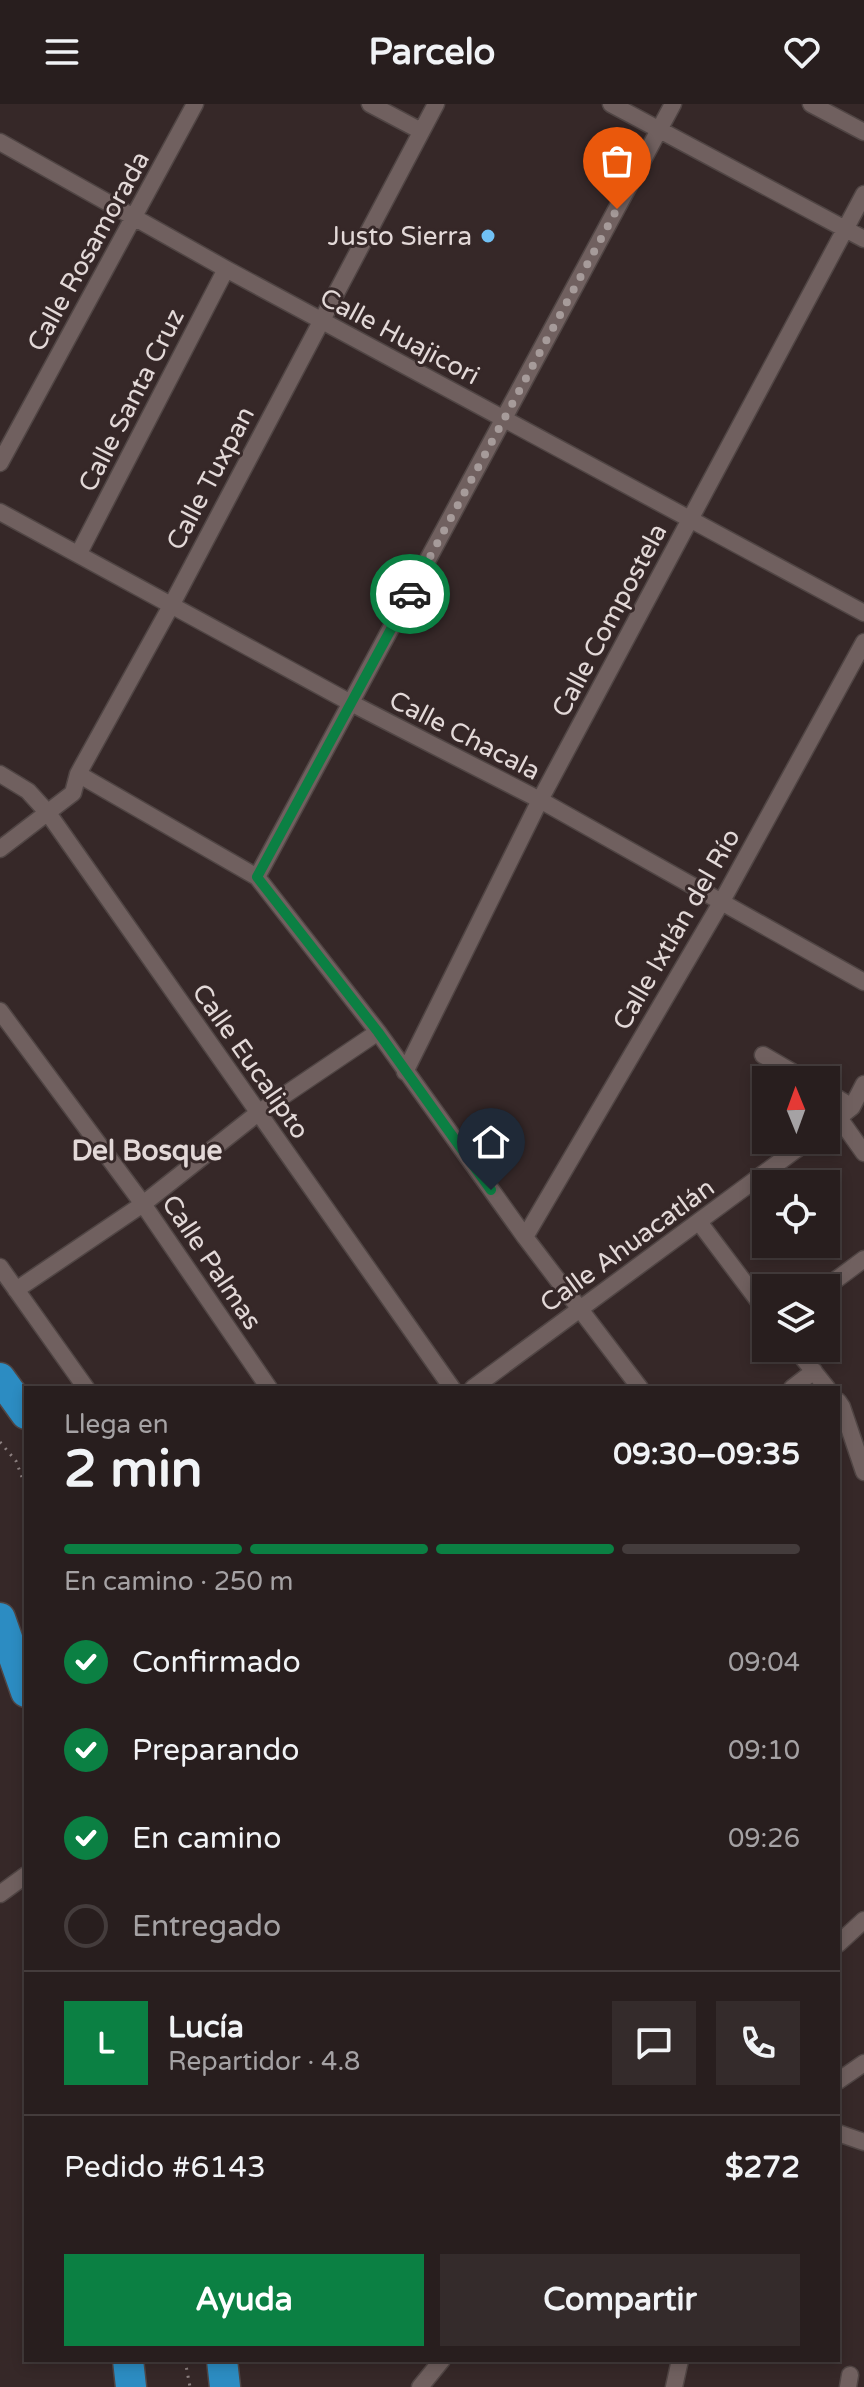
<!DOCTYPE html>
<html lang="es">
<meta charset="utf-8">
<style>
body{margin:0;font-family:"Varela Round",sans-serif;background:#342b2b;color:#f1f3f6;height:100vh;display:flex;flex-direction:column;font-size:30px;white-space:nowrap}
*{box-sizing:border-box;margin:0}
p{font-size:26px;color:#a5a2a4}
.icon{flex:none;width:44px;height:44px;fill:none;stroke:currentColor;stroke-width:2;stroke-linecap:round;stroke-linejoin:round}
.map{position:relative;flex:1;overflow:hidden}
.side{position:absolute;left:24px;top:1282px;width:816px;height:976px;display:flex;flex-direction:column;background:#281e1e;border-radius:0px;box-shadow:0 4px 12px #0003,0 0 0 2px #443c3c}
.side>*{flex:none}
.needle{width:52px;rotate:359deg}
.buttons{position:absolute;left:752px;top:962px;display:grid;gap:16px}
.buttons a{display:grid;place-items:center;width:88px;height:88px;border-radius:0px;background:#281e1e;box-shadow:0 4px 12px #0003,0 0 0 2px #443c3c;font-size:40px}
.pin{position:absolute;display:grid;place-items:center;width:68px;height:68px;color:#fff;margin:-82px -34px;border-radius:50% 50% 50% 0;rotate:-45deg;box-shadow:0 0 8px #0007}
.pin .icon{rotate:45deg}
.courier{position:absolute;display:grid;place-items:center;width:80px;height:80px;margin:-40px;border:6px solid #0b8043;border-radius:50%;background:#fff;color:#222;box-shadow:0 2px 10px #0007}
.overview em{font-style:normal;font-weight:700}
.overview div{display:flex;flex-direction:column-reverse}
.overview{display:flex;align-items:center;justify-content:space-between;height:136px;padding:0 40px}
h1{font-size:52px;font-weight:700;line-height:60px}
.bar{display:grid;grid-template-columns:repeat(4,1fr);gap:12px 8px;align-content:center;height:96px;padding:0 40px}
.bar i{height:10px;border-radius:6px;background:#443c3c}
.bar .active{background:#0b8043}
.bar p{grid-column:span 4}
.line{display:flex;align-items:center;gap:20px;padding:0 40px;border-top:2px solid #443c3c}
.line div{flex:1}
.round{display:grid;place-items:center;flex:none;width:84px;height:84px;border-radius:0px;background:#342b2b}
ol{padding:0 40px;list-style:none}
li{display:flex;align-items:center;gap:24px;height:88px}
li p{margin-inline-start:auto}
li .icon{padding:8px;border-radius:50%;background:#0b8043;color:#fff;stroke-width:4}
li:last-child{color:#a5a2a4}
li i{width:44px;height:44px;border:4px solid #443c3c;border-radius:50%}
.action{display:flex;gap:16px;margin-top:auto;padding:16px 40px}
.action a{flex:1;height:92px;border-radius:0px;background:#0b8043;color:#fff;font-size:32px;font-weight:700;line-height:92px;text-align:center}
.action a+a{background:#342b2b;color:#f1f3f6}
header{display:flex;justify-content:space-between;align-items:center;height:104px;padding:0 40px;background:#281e1e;font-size:36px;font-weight:700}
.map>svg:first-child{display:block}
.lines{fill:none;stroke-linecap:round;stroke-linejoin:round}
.street-casing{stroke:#504544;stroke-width:19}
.highway-casing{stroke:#504544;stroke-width:33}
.path{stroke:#8d8181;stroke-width:3;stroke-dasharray:2 6;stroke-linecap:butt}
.street{stroke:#70605f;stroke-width:16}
.highway{stroke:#2c8cc2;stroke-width:30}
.done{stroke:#a69b9a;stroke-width:8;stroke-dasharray:0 14.4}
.route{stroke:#0b8043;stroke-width:10}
.poi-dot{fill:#71c1f5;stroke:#362828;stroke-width:3}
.labels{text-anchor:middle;stroke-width:6;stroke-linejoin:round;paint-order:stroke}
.poi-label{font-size:26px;fill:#e3d9d8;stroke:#362828;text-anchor:end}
.street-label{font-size:26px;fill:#e3d9d8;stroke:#362828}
.neighbourhood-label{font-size:28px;font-weight:bold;fill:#e3d9d8;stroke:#362828}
</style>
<header><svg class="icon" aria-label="menu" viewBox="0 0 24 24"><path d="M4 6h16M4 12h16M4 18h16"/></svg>Parcelo<svg class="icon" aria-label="heart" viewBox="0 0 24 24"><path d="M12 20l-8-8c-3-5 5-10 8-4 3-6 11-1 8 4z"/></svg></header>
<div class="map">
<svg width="864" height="2283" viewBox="0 0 864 2283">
<rect width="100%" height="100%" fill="#362828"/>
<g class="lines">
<g class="street-casing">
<path id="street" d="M370,0L421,27
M611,0L864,135
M811,0L864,28
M0,38L226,165L864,509
M0,359L195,0
M0,408L351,599L540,696L864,878
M79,449L226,165
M0,670L28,687L48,709L452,1284
M78,670L257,773L378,928L525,1133L640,1284
M0,745L73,689L78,670L172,500L436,0
M257,773L673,0
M0,907L143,1100L269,1284
M763,951L806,976
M405,968L540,696L864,90
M826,987L852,1003
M839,1014L864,1049
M826,1024L852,1003L864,980
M699,1118L766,1207
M525,1133L722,797L864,538
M0,1163L86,1284
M825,1184L864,1155
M16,1186L143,1100L258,1009L378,928
M795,1244L827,1284
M473,1284L809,1036
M792,1284L814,1267
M838,1297L842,1303L864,1368
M0,1790L26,1771
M838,1840L864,1816
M838,1977L864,1959
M838,2029L864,2038
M420,2283L442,2256
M674,2283L680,2256
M848,2283L850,2271"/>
</g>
<g class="highway-casing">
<path id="highway" d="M0,1274L26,1310
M0,1514L26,1588
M128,2256L131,2283
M222,2256L225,2283"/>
</g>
<path class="path" d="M0,1338L16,1357L26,1384
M185,2256L190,2283"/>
<use href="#street" class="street"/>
<use href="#highway" class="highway"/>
</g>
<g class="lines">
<path class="done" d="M410,490L617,105"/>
<path class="route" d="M410,490L257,773L378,928L491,1086"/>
</g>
<circle class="poi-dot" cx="488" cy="132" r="8"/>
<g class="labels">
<g class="poi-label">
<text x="472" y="141">Justo Sierra</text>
</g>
<g class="street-label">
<text transform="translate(88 147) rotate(-61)" y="9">Calle Rosamorada</text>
<text transform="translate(400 232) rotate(28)" y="9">Calle Huajicori</text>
<text transform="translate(131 296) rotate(-63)" y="9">Calle Santa Cruz</text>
<text transform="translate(210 374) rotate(-62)" y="9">Calle Tuxpan</text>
<text transform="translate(609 516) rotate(-62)" y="9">Calle Compostela</text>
<text transform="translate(465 631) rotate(27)" y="9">Calle Chacala</text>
<text transform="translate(676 825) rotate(-60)" y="9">Calle Ixtlán del Río</text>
<text transform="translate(251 957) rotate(55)" y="9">Calle Eucalipto</text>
<text transform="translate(627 1141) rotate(-36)" y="9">Calle Ahuacatlán</text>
<text transform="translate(212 1158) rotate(56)" y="9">Calle Palmas</text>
</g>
<g class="neighbourhood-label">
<text x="147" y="1056">Del Bosque</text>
</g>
</g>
</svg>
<div class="buttons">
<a><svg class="needle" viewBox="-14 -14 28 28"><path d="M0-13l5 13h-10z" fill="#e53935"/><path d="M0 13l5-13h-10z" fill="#a5a2a4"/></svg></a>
<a><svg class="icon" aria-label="locate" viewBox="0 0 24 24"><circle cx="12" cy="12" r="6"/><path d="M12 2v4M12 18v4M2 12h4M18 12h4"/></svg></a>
<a><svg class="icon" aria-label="layers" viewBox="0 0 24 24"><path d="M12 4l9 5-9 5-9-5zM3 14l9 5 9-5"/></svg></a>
</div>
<div class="pin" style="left:617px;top:105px;background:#ea580c"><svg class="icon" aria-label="bag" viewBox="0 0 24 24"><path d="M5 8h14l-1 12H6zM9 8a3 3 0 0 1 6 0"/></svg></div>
<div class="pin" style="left:491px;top:1086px;background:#1f2937"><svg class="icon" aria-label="home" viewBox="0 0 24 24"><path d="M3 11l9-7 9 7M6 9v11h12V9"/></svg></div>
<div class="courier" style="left:410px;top:490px"><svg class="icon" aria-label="car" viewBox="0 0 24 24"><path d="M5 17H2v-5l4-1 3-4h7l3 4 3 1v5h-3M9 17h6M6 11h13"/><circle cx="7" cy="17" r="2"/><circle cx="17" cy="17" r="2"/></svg></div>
<section class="side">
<div class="overview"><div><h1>2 min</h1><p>Llega en</p></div><em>09:30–09:35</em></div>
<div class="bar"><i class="active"></i><i class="active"></i><i class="active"></i><i></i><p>En camino · 250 m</p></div>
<ol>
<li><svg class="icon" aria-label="check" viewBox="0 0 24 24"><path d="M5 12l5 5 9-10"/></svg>Confirmado<p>09:04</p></li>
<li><svg class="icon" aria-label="check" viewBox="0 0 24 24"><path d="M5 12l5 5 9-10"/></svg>Preparando<p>09:10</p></li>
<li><svg class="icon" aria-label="check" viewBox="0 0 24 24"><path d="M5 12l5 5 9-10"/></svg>En camino<p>09:26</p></li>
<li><i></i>Entregado</li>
</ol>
<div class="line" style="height:144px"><b class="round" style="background:#0b8043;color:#fff">L</b><div><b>Lucía</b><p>Repartidor · 4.8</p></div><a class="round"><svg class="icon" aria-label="chat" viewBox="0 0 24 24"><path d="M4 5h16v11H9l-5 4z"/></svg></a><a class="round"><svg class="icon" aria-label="phone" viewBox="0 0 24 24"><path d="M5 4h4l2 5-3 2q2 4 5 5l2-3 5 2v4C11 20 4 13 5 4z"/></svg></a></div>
<div class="line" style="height:104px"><div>Pedido #6143</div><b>$272</b></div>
<div class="action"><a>Ayuda</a><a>Compartir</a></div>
</section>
</div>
